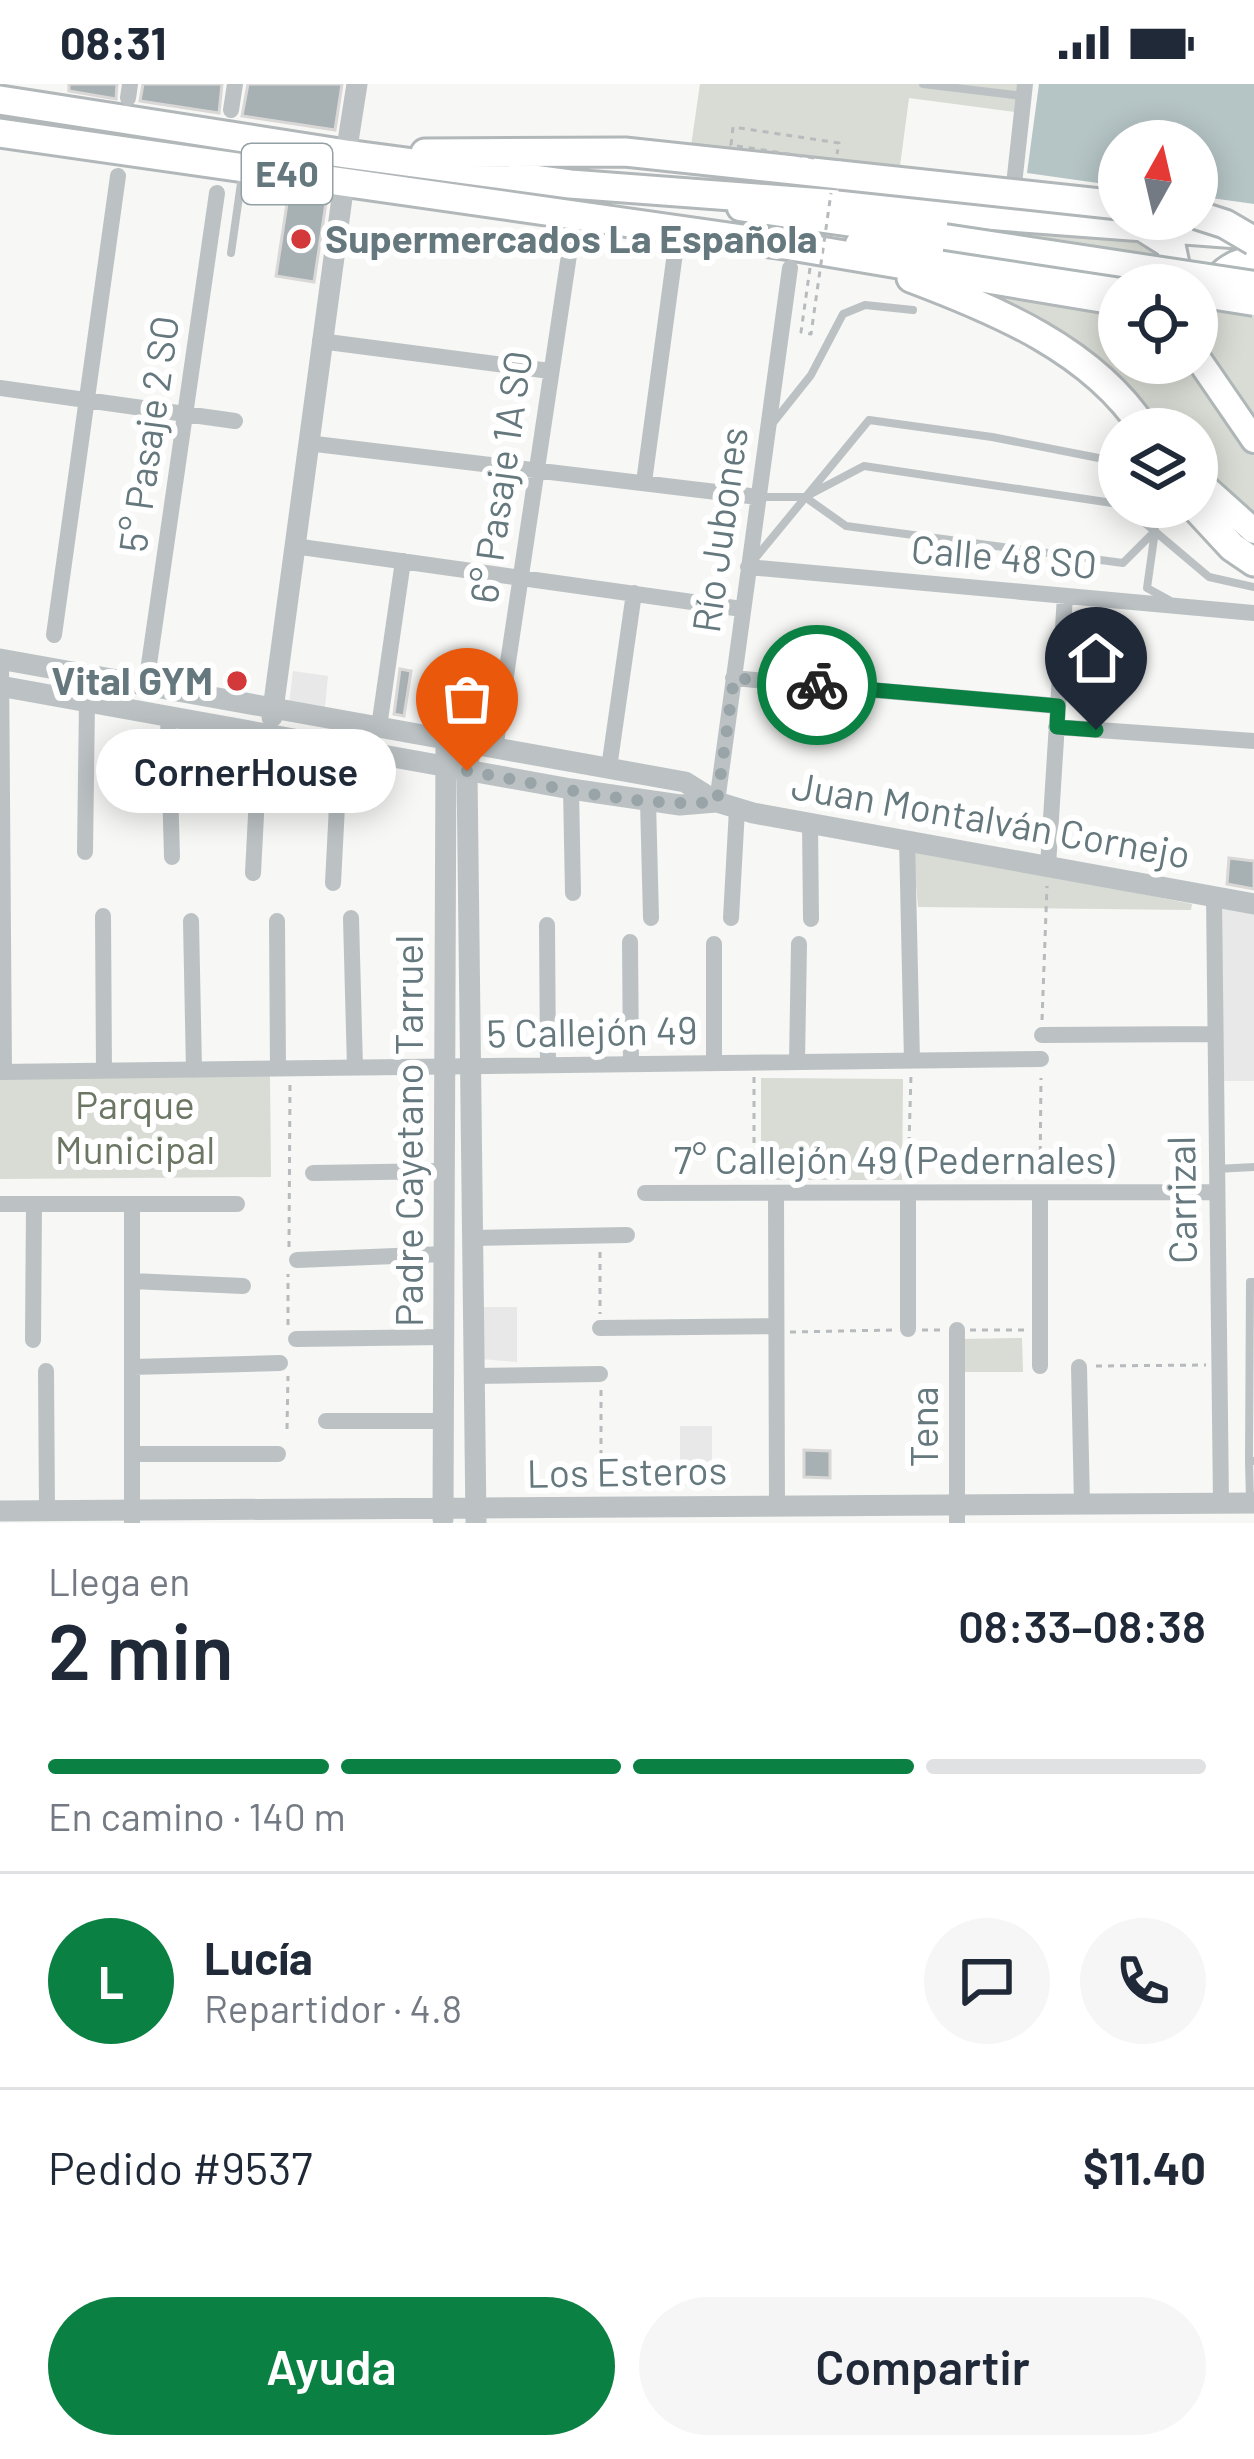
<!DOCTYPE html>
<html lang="es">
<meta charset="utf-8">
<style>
body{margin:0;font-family:Barlow,sans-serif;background:#f6f6f7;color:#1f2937;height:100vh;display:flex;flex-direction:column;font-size:45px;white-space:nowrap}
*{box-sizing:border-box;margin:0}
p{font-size:39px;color:#747a83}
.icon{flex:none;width:66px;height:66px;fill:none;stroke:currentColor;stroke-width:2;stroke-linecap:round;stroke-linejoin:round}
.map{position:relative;height:1439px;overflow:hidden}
.sheet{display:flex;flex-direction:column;background:#fff;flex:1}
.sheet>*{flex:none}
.needle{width:78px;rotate:8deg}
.fabs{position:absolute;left:1098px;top:36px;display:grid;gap:24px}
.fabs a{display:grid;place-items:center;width:120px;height:120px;border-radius:50%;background:#fff;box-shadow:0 6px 30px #0003;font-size:60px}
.pin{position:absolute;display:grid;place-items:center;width:102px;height:102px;color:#fff;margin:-123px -51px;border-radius:50% 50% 50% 0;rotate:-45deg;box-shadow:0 0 12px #0007}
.pin .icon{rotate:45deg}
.courier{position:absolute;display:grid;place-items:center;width:120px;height:120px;margin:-60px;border:9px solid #0b8043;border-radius:50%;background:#fff;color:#222;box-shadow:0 3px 15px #0007}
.bubble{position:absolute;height:84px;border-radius:42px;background:#fff;box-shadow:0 6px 30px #0003;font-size:39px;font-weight:600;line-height:84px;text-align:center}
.headline em{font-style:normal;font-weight:600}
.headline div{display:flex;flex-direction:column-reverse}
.headline{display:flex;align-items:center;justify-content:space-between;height:204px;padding:0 48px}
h1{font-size:78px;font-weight:600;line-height:90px}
.bar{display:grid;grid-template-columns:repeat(4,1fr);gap:18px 12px;align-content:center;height:144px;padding:0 48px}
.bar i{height:15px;border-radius:9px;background:#e0e1e3}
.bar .selected{background:#0b8043}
.bar p{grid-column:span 4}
.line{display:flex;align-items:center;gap:30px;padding:0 48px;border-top:3px solid #e0e1e3}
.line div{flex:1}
.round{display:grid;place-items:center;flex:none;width:126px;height:126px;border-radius:63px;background:#f6f6f7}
.primary-button{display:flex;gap:24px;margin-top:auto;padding:24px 48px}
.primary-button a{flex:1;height:138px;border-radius:72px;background:#0b8043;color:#fff;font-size:48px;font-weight:600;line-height:138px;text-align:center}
.primary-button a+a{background:#f6f6f7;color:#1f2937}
.status{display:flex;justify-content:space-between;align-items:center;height:84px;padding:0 60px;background:#fff;direction:ltr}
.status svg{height:33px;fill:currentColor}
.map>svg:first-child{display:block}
.built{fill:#e8e8e8}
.green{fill:#d8dcd4}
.water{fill:#b5c4c5}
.building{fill:#a7b0b3;stroke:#d9d8d7;stroke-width:3}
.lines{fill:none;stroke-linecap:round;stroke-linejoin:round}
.secondary-casing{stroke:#afb7b9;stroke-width:30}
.trunk-casing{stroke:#b2b7b9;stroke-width:33}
.path{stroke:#b7bbbd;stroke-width:3;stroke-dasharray:6 6;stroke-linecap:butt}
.service{stroke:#bcc2c4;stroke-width:8}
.minor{stroke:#bcc2c4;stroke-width:16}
.tertiary{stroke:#bcc2c4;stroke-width:21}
.secondary{stroke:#fff;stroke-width:24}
.trunk{stroke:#fff;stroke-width:27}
.secondary-bridge-casing{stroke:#afb7b9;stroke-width:30;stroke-linecap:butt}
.trunk-bridge-casing{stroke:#b2b7b9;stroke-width:33;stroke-linecap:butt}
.path-bridge{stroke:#b7bbbd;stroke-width:3;stroke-dasharray:6 6;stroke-linecap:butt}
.secondary-bridge{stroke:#fff;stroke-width:24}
.trunk-bridge{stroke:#fff;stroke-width:27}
.done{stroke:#98a4a7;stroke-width:12;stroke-dasharray:0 21.6}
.route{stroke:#0b8043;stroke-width:15}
.poi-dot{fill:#d3393a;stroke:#fff;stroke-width:4.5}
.labels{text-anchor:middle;stroke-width:12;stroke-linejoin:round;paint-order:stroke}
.shield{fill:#fff;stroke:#93a0a4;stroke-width:3}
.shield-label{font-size:36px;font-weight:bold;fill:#65787d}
.poi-label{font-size:39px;font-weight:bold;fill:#65787d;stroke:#fff;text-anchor:start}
.street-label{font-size:39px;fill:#65787d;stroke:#fff}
.park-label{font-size:39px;fill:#6b7663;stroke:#fff}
</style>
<div class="status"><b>08:31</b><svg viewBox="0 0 49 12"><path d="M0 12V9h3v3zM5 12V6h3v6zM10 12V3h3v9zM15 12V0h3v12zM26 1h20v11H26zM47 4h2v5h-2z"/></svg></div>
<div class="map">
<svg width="1254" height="1439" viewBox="0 0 1254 1439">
<rect width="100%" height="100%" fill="#f7f7f5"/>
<path class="built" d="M293,587L328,592L325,624L289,620Z
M1219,823L1254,829V997H1223Z
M482,1223H517V1278L481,1275Z
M680,1342H712V1402H680Z"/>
<path class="green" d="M700,0H1019L1015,28L909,14L900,82L691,62Z
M927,136L1148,156L1165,177L927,142Z
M1254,183V336C1235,310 1183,258 1210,224C1223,209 1240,197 1254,183Z
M971,200L1119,227V279H1192L1254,372V433L1197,378V345H1168C1099,267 1067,242 971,200Z
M913,764L1192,820L1191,826L918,823Z
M270,992L271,1093L0,1095V994Z
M761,994L903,995L902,1096H761Z
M1022,1254L1023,1288H962L961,1255Z"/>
<path class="water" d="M1039,0H1254V120L1197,112V57H1119V102L1027,89Z"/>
<path class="building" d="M69,0H117L116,15L69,7Z
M143,0H222L219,29L140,17Z
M248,0H342L335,46L242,32Z
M288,113L326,119L314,198L276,192Z
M400,585L411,587L404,632L394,630Z
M434,590L471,597L462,643L428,634Z
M1229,774L1254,777V805L1227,800Z
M804,1366L830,1367V1394L804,1393Z"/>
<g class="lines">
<g class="secondary-casing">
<path id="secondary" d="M740,124L945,153
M858,160L1134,201
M1197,226C1210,200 1223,178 1254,175
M1197,273L1254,356
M1197,396L1254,447"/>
</g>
<g class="trunk-casing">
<path id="trunk" d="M0,16L346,70L570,100L1238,150
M0,49L791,162L1119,217
M425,69L625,68L840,91
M1144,144L1171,161L1175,180L1169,201
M911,194C996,226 1093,266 1144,345
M1195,423L1232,463L1254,478"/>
</g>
<path class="path" d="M1042,936L1047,802
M754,993V1091
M1040,1092L1041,994
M908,1095L911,990
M289,1163L290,998
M600,1168V1230
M288,1241V1190
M922,1246H942
M970,1246H1026
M790,1248L894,1246
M1096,1282L1206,1281
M601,1306V1404
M287,1345L288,1292"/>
<path class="service" d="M923,0L1023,12
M231,169L242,92
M772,340L811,291L843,230L865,221L913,226
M760,413H805L864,382L1119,420
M805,413L846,442L1123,479L1155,447
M1126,423L1209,493L1254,503
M1152,423L1155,447L1147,504L1169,516
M753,477L869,336L992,353L1119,378
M1216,1085L1254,1083
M1254,1198H1250L1249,1377H1254
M1249,1377L1250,1417"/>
<path class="minor" d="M128,14L130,0
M231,26L235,0
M1012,119L1025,0
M320,257L550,287
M0,304L235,337
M307,359L758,413
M644,398L675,169
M294,462L742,525
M748,483L1254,529
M54,551L118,92
M1,575L4,988
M733,594L1058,622
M146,601L217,109
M168,633L172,773
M379,643L403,477
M1056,643L1254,657
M495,665L575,131
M609,684L634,509
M571,705L573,809
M648,717L651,834
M717,718L790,184
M810,739L811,835
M907,755L912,977
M85,768L87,618
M1048,782L1065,512
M253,789L259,673L269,651
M333,799L340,664
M1214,813L1221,1419
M103,832L104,987
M351,834L355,984
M731,834L737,725
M191,837L194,986
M277,837L278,984
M547,841L548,981
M630,858L631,980
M1042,951L1214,950
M797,978L799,860
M714,979V860
M0,988L1041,975
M313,1089L444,1087
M645,1109L1214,1108
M776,1109L777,1423
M1040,1109V1282
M0,1120H237
M132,1120V1439
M473,1154L627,1151
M297,1176L444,1170
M132,1197L243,1202
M600,1244L776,1242
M908,1245V1109
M957,1246V1439
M296,1255L444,1253
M33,1256L34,1120
M132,1283L280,1279
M1079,1283L1082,1420
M46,1287L47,1427
M474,1292L600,1290
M326,1337H444
M132,1370H278"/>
<path class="tertiary" d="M346,70L357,0
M0,575L685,698L717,718L753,729L1254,820
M0,602L571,705L680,721L716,718
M272,633L344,99
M471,660L467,687L476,1438
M0,1427L1254,1419
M443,1435L446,656"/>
<use href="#secondary" class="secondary"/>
<use href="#trunk" class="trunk"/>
<g class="secondary-bridge-casing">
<path id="secondary-bridge" d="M945,153L1254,200
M1197,210L1254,219"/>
</g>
<g class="trunk-bridge-casing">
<path id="trunk-bridge" d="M840,91L1119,121
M1197,131L1225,140L1254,157"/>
</g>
<path class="path-bridge" d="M814,74L731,61L733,43L839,59L837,70
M810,184L801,248L811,250L831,109"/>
<use href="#secondary-bridge" class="secondary-bridge"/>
<use href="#trunk-bridge" class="trunk-bridge"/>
</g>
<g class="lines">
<path class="done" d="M467,687C549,701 634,724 717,718L734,594L817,601"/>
<path class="route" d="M817,601L1058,622L1057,643L1096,646"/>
</g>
<g class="poi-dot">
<circle cx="301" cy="155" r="12"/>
<circle cx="237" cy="597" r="12"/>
</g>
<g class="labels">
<rect class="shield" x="242" y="60" width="90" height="60" rx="9"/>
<g class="shield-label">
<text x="287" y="103">E40</text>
</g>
<g class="poi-label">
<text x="325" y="169">Supermercados La Española</text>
<text x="213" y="611" text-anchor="end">Vital GYM</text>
</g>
<g class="street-label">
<text transform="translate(149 350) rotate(-82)" y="14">5° Pasaje 2 SO</text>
<text transform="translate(501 393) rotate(-82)" y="14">6° Pasaje 1A SO</text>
<text transform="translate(720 446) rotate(-82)" y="14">Río Jubones</text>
<text transform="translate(1004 473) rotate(5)" y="14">Calle 48 SO</text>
<text transform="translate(991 736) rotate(10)" y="14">Juan Montalván Cornejo</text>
<text transform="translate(592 948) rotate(-1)" y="14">5 Callejón 49</text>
<text transform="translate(409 1047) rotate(-90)" y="14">Padre Cayetano Tarruel</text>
<text x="894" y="1090">7° Callejón 49 (Pedernales)</text>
<text transform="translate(1182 1116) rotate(-91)" y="14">Carrizal</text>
<text transform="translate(924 1343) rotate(-90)" y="14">Tena</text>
<text transform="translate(627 1388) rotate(-1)" y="14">Los Esteros</text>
</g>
<g class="park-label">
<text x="135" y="1035">Parque<tspan x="135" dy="45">Municipal</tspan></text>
</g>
</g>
</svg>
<div class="fabs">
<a><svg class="needle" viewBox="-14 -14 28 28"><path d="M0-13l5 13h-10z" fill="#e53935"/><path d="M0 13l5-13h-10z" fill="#747a83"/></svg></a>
<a><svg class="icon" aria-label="locate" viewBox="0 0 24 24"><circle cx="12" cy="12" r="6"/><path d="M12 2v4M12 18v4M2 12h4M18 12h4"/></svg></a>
<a><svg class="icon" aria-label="layers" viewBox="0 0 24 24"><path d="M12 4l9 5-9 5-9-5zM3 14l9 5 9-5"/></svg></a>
</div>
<div class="pin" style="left:467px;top:687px;background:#ea580c"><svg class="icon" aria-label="bag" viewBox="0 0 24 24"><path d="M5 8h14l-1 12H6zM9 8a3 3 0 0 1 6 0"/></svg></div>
<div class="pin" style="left:1096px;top:646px;background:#1f2937"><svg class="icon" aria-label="home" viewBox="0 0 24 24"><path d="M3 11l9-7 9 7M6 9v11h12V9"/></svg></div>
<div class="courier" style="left:817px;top:601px"><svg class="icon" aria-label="bike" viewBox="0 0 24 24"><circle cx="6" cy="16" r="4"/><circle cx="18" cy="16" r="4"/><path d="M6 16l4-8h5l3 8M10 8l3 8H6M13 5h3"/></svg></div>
<div class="bubble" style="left:96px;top:645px;width:300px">CornerHouse</div>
</div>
<section class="sheet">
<div class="headline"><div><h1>2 min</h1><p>Llega en</p></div><em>08:33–08:38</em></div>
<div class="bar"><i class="selected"></i><i class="selected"></i><i class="selected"></i><i></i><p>En camino · 140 m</p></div>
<div class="line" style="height:216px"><b class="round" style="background:#0b8043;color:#fff">L</b><div><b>Lucía</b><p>Repartidor · 4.8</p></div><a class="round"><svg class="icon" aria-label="chat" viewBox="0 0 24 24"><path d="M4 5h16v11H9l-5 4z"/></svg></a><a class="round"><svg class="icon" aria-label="phone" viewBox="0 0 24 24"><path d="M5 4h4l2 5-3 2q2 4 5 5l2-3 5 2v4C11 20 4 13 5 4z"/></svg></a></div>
<div class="line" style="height:156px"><div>Pedido #9537</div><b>$11.40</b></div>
<div class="primary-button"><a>Ayuda</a><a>Compartir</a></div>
</section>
